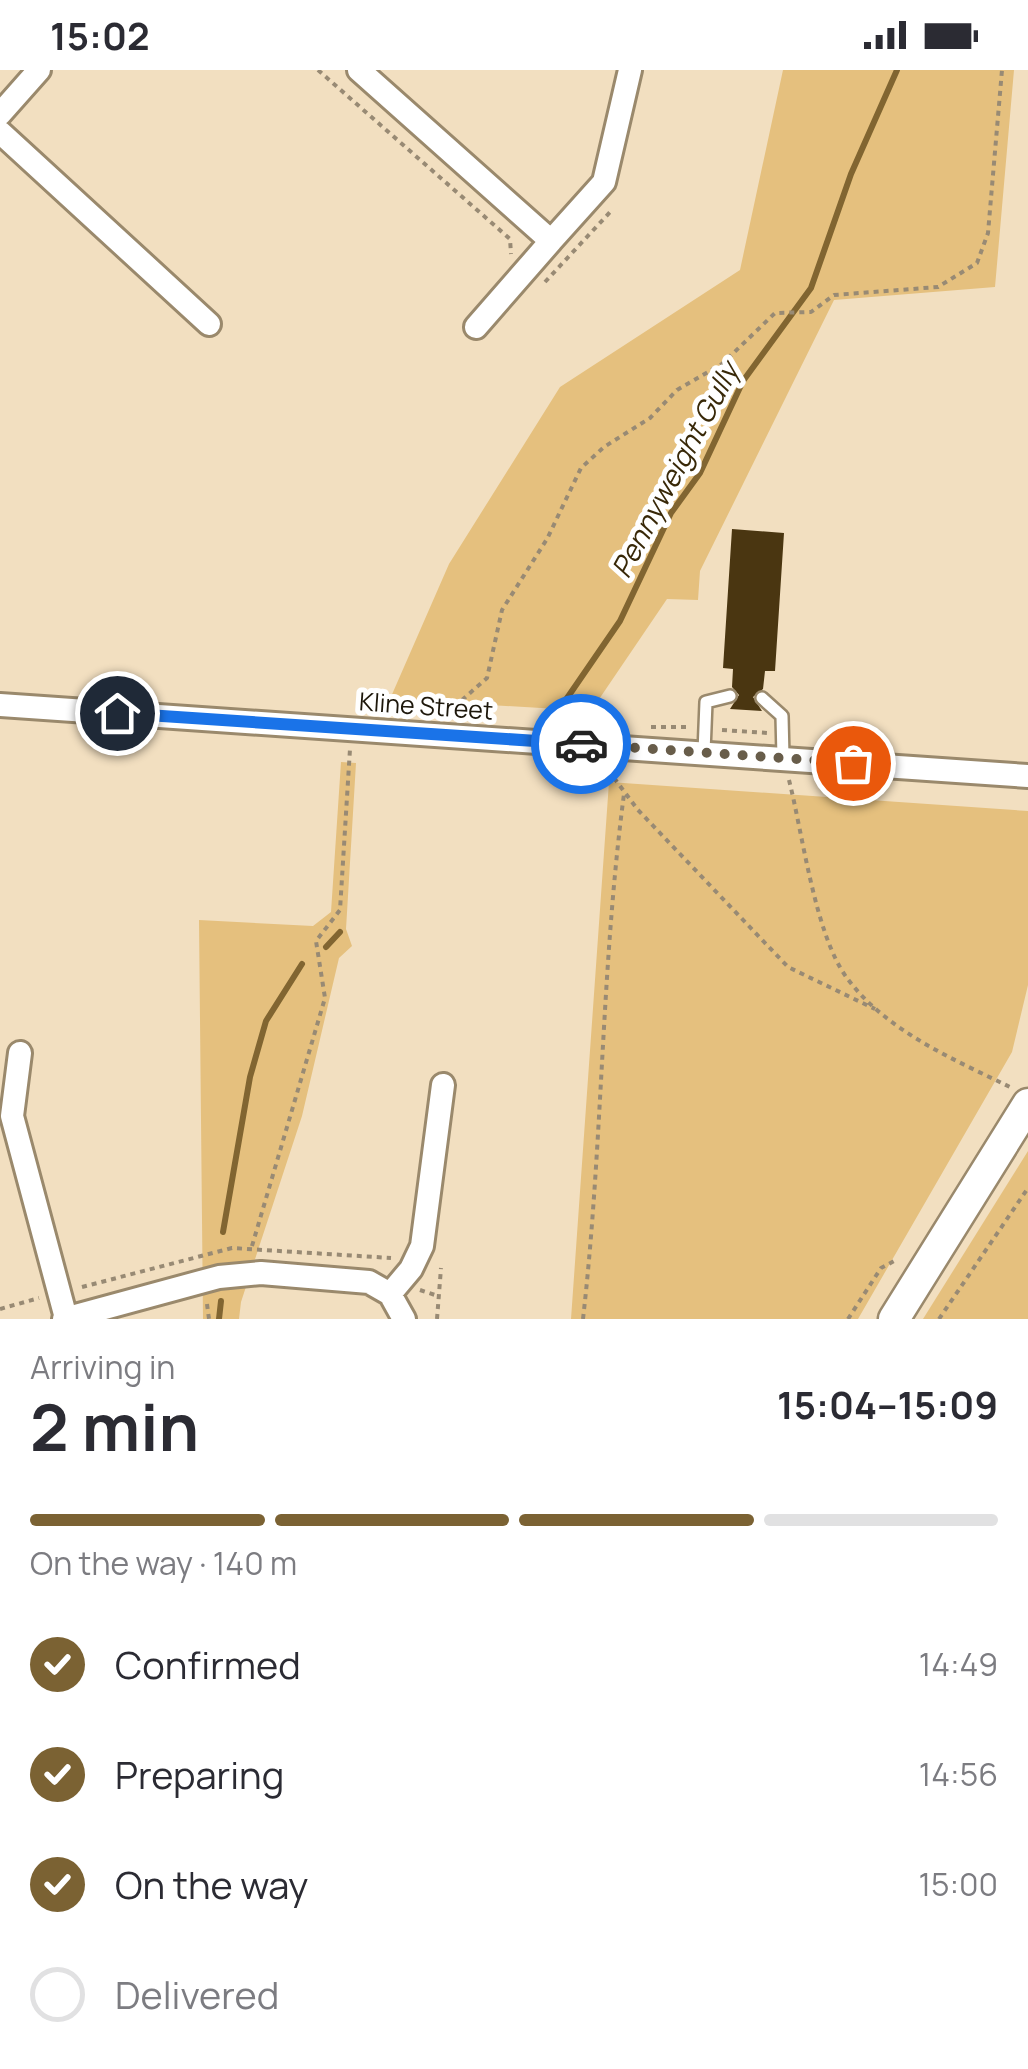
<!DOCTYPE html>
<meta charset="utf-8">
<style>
body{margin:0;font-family:Manrope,sans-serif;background:#f7f7f7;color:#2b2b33;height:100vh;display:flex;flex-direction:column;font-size:38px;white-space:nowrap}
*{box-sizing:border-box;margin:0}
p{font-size:32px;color:#7c7c81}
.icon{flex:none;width:55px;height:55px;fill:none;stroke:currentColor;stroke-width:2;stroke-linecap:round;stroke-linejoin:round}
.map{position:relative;height:1249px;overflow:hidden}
.side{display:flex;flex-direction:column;background:#fff;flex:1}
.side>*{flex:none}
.pin{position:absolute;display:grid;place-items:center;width:85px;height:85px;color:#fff;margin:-42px;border:5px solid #fff;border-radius:50%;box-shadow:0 2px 10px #0007}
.courier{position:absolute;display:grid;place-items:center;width:100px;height:100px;margin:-50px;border:8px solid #1a73e8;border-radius:50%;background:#fff;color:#222;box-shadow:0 2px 12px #0007}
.overview em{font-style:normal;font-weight:700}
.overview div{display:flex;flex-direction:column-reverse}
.overview{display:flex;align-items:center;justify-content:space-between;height:170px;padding:0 30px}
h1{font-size:65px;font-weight:700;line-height:75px}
.bar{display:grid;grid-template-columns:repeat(4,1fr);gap:15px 10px;align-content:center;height:120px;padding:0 30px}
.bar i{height:12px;border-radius:8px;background:#e1e1e2}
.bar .current{background:#7b6233}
.bar p{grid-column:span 4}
ol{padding:0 30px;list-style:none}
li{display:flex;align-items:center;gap:30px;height:110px}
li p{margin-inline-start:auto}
li .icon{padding:10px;border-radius:50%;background:#7b6233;color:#fff;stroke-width:4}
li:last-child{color:#7c7c81}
li i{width:55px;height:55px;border:5px solid #e1e1e2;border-radius:50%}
.status{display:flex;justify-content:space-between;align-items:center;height:70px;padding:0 50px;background:#fff;direction:ltr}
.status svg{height:28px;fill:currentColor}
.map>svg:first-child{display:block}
.green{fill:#e5c07e}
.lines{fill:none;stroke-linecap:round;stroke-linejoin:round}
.stream{stroke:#816531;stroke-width:6}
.building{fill:#4a3611}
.service-casing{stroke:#9a896c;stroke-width:16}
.minor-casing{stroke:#9a896c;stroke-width:28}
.tertiary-casing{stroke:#9a896c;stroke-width:35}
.path{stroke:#988a74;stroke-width:4;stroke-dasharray:5 5;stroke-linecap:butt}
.service{stroke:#fff;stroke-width:11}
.minor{stroke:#fff;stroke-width:22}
.tertiary{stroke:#fff;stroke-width:30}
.done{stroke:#685d4a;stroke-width:10;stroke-dasharray:0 18}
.route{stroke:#1a73e8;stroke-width:12}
.labels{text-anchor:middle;stroke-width:10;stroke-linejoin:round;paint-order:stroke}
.street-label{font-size:25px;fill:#1d170b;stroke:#fff}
.water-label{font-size:28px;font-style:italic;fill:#382808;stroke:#fff}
</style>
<div class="status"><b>15:02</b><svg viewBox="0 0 49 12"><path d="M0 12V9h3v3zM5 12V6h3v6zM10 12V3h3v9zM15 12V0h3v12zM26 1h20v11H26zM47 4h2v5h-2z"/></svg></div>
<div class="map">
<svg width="1028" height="1249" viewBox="0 0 1028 1249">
<rect width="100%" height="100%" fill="#f2dfc0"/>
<path class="green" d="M783,0H1014L995,217L834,230L700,501L698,530L667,529L591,641L390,629L449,494L560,317L740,200Z
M341,692L356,693L346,859L352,876L339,888L302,1046L241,1232L239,1249H203L199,850L313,856L331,842Z
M609,712L1028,741V915L1012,982L858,1249H571Z
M1028,1081V1249H923Z"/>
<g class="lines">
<path class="stream" d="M552,650L620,551L671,443L700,403L743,311L811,218L851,104L897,0
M326,877L340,862
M223,1162L250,1007L266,951L302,894
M219,1249L221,1231"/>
</g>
<path class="building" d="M732,459L784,463L775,601H765L763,619L753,627L762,641L730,639L739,625L732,617L733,599L723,598Z"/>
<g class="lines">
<g class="service-casing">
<path id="service" d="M762,628L782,646L783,687
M704,682L706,632L730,626"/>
</g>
<g class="minor-casing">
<path id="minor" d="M359,0L551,171L604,112L630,0
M0,44L39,0
M0,62L209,254
M476,257L551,171
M0,635L1028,706
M20,983L12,1046L66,1248
M390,1224L411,1199L422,1176L443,1015
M64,1249L219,1207L261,1203L369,1212L390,1224L404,1249"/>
</g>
<g class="tertiary-casing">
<path id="tertiary" d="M894,1249L1028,1034"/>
</g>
<path class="path" d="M318,0L510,169L511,184
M545,212L612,140
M462,630L487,608L502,540L547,469L581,398L604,377L650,348L677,320L722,294L775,243L811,242L834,225L938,217L977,193L988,163L1002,0
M651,657H688
M722,660L768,663
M608,700L638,740L788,897L875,939
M789,710C803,765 815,865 847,908C886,961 953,989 1010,1017
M252,1176L325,928L316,871L340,840L350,679
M82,1217L232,1178L391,1188
M420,1220L438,1226
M207,1234L209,1249
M0,1239L39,1228
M437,1249L441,1198
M583,1249C603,1074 601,898 624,724
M848,1249L881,1198L898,1189
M939,1249L1028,1118"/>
<use href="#service" class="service"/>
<use href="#minor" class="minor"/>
<use href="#tertiary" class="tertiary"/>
</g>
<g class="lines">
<path class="done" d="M581,674L853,693"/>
<path class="route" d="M117,643L581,674"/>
</g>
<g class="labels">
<g class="street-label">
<text transform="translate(426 636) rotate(4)" y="9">Kline Street</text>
</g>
<g class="water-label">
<text transform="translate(675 400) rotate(-62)" y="10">Pennyweight Gully</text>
</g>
</g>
</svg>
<div class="pin" style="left:853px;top:693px;background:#ea580c"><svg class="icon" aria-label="bag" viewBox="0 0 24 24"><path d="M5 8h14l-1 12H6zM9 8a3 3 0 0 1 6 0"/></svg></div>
<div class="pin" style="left:117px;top:643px;background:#1f2937"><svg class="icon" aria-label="home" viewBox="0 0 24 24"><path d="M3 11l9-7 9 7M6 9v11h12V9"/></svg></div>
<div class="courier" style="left:581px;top:674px"><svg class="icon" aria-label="car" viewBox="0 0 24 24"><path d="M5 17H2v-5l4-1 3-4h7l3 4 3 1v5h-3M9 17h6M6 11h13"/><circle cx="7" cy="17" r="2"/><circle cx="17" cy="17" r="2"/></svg></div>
</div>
<section class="side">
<div class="overview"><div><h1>2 min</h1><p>Arriving in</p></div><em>15:04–15:09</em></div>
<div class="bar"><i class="current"></i><i class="current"></i><i class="current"></i><i></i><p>On the way · 140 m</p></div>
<ol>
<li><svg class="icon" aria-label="check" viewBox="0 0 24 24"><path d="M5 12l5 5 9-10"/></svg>Confirmed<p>14:49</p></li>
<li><svg class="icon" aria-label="check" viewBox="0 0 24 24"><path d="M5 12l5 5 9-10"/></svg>Preparing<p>14:56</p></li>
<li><svg class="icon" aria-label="check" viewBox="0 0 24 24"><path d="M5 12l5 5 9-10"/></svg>On the way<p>15:00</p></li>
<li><i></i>Delivered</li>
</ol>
</section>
